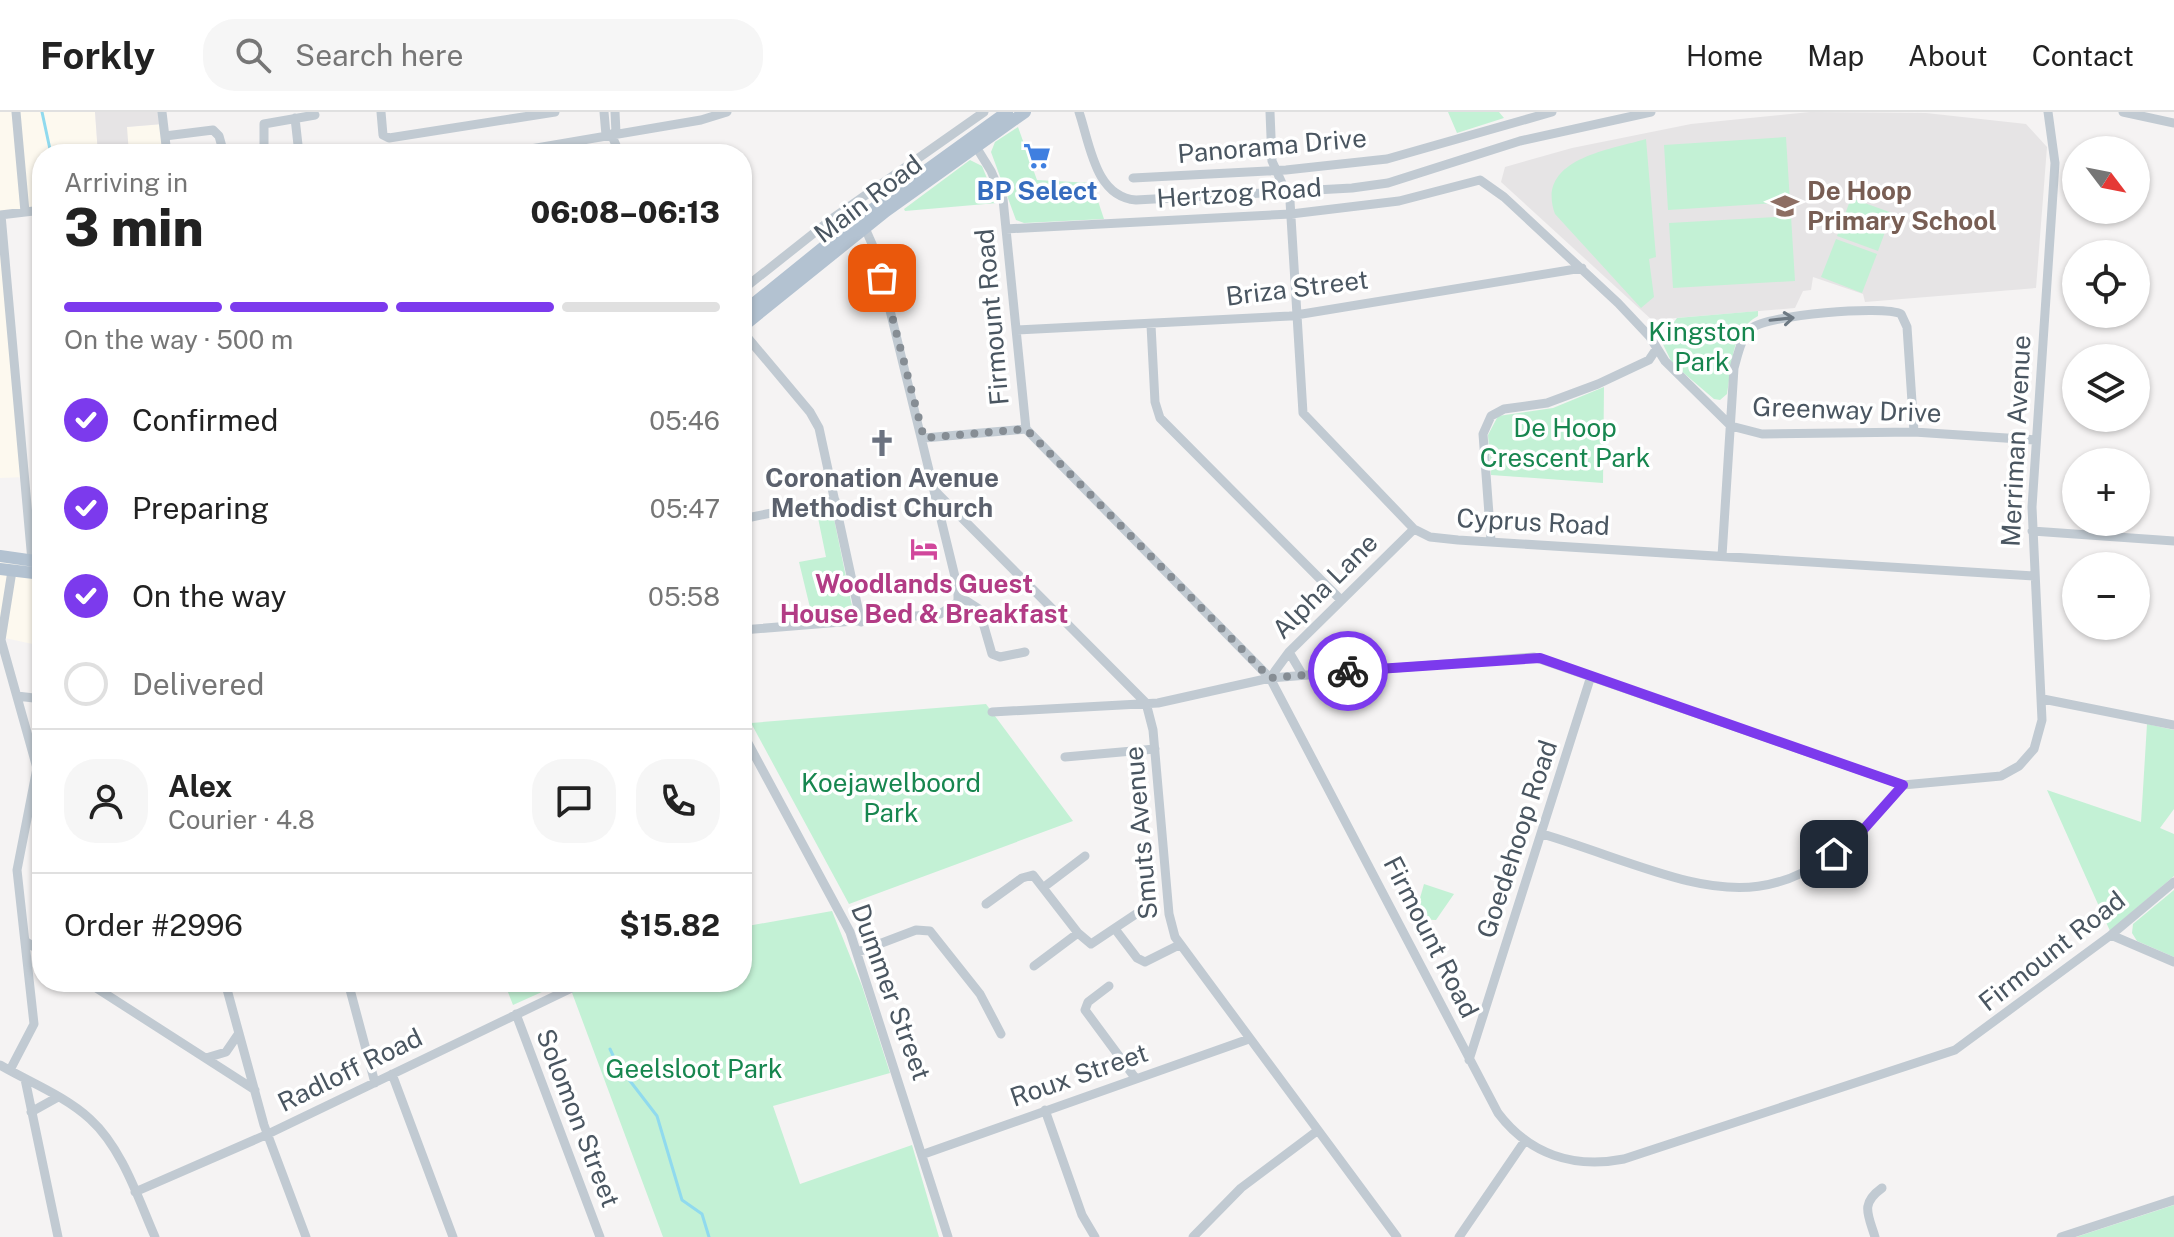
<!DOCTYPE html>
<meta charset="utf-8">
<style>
body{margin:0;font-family:"Public Sans",sans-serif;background:#f6f6f6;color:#222;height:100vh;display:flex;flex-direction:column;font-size:30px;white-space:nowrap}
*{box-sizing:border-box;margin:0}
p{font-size:26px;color:#767676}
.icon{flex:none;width:44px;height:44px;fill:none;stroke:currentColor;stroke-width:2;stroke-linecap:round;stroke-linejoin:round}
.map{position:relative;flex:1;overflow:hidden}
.panel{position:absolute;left:32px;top:32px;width:720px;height:848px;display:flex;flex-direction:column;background:#fff;border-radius:32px;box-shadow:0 2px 6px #0004}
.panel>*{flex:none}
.needle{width:52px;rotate:122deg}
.controls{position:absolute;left:2062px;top:24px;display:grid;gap:16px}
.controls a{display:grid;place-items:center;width:88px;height:88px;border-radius:50%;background:#fff;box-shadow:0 2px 6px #0004;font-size:40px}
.pin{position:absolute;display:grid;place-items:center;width:68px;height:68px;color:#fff;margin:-34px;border-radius:16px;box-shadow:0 4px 12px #0006}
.courier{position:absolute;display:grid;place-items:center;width:80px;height:80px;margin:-40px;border:6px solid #7c3aed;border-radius:50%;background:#fff;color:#222;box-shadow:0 2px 10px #0007}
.head em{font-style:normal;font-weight:800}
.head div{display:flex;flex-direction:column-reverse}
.head{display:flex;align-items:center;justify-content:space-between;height:136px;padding:0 32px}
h1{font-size:52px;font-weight:800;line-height:60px}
.bar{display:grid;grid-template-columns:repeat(4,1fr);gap:12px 8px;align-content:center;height:96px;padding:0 32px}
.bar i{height:10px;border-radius:6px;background:#e0e0e0}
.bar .on{background:#7c3aed}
.bar p{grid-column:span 4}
.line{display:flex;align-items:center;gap:20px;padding:0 32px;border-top:2px solid #e0e0e0}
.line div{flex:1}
.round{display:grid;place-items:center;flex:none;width:84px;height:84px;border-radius:32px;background:#f6f6f6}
ol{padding:0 32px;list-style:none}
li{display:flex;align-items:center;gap:24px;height:88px}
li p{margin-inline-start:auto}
li .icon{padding:8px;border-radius:50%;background:#7c3aed;color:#fff;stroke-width:4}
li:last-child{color:#767676}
li i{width:44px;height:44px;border:4px solid #e0e0e0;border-radius:50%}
header{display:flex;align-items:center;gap:48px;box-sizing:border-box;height:112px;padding:0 40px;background:#fff;border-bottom:2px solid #e0e0e0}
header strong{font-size:38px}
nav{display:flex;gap:44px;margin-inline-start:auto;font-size:28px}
.search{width:560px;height:72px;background:#f6f6f6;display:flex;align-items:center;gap:20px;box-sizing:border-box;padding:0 28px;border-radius:32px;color:#767676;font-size:30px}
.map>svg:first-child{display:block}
.commercial{fill:#fdf9ef}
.education{fill:#e6e4e5}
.green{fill:#c3f1d5}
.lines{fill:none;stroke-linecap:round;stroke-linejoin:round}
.stream{stroke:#90daee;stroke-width:3}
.minor{stroke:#c1cad2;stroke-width:9}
.major{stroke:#b3c2d1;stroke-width:12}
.oneway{stroke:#6e7983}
.done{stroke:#868d94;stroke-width:8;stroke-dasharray:0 14.4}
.route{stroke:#7c3aed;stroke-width:10}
.labels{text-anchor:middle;stroke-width:7;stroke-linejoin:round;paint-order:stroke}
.street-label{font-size:26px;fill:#4a5661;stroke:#fff}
.shop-label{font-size:26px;font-weight:bold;fill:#366cbe;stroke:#fff}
.education-label{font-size:26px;font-weight:bold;fill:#785e54;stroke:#fff;text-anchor:start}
.park-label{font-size:26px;fill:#17864f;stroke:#fff}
.worship-label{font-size:26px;font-weight:bold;fill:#5b616d;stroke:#fff}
.hotel-label{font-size:26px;font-weight:bold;fill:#b23c85;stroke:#fff}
</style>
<header>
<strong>Forkly</strong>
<div class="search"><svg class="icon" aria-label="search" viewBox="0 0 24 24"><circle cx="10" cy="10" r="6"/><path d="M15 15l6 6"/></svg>Search here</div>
<nav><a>Home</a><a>Map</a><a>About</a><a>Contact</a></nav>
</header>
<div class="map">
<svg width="2174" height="1125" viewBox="0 0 2174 1125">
<rect width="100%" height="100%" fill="#f5f3f3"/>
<path class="commercial" d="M0,0H95L98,42H42V99L3,103L25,365L0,366Z
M163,12L167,42H129L126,15Z
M0,450L42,456V534L0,525Z"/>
<path class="education" d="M95,0H162L163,12L127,15L129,42H98Z
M1810,0L1926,1L2026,12L2047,35L2036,176L1865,190L1863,182L1813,165L1811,178L1803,179L1795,196L1652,208L1501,70L1505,55L1572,36L1691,12Z"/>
<path class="green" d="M1448,0H1499L1504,6L1457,21Z
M1018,15L1037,68L1092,71L1104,107L1024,111L1016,108L991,40L995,30Z
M1786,25L1790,90L1668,98L1664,33Z
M1646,27L1656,145L1649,147L1654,185L1641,196L1555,102C1535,47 1609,38 1646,27Z
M970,48L982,54L997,91L905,99L904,97Z
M1851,86L1892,101L1878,139L1837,124Z
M1791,104L1795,169L1673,176L1669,111Z
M1836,127L1877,142L1862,181L1821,165Z
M1758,199V204C1730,219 1732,256 1727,282L1720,288L1714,287L1672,251L1661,228L1677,206Z
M1604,275L1603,371L1491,363L1488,323L1498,304L1553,296Z
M823,395L833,402L852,494L845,505L813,508L799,450L826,445L816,396Z
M986,592L1073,709L849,792L751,611Z
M2147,612L2174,618V697L2160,716L2174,722V764L2110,819L2047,678L2141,710Z
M1424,772L1454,782L1436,808L1414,807Z
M2174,778V845L2137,829L2132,821L2133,812Z
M832,799L862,874L890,961L773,994L800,1072L912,1033L939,1125H663L568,870H742V815Z
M504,870H564L513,893Z
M2174,1093V1125H2076Z"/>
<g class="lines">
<path class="stream" d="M42,0L51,42
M610,937L617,952L657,1004L682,1088L702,1102L709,1125"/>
<path class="minor" d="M16,0L25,100
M162,0L167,42
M381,0L383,23L389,26L555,0
M604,0L606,23
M615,0L616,21
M1079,0C1090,32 1095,85 1136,88L1352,76L1388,71L1520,29L1651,0
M1270,0L1272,49L1290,89L1303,301L1414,417L1430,425L1458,428L2034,464
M2123,0L2174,11
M295,6L299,42
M611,22L620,42
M165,24L213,18L219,24L224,42
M973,30L991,59L1003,87L1026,317L1270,566L1498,1001C1529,1042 1573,1057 1624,1047L1955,938L2111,823L2174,770
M264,42V12L315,3
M313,42L327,40
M501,42L701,8L727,0
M1133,66L1286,58L1387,47L1552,0
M0,103L42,98
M1,103L32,449
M1006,117L1291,102L1399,89L1480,68L1504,85L1618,191L1650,225L1665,249L1731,314L1762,322L1914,320L2036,328
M742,178L833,106L984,0
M1151,213L1155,290L1160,306L1341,488
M1017,218L1290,204L1582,156
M742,219L810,300L819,316L861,510
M924,326L1026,317
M935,379L1146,591L1153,618L1169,802L1175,825L1397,1125
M742,407L835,388
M2032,419L2174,429
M1491,429L1483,322L1491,304L1504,297L1547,291L1598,272L1649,248L1657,236
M1722,444L1734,256C1738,242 1741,225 1752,216C1767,203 1883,193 1901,202L1907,215L1914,320
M959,484L979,497L992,542L1000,545L1025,540
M742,518L940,502L958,490V477L876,141L865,116
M1289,540L1302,562
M1270,566L1289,540L1414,417
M17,584L42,587
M2043,587L2174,613
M992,600L1158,591L1270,566L1534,545L1903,673L2001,664L2019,654L2034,637L2042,608L2032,395L2055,51L2048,0
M742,620L850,820L948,1125
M1065,645L1155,637
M1543,722C1708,774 1774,829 1903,673
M1044,775L1085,744
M986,792L1022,766L1033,763L1078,821L1091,832L1136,802
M1115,817L1137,846L1145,850L1179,833
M2111,823L2174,850
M25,829L42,840
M858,840L916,818L930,819L980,882L1001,922
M1034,854L1078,821
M87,870L255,978
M225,870L264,1013L306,1125
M348,870L375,971
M1109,874L1088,890L1085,898L1136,967
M516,902L600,1125
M206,946L226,940L239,921
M1469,948L1591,564
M0,953C29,970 65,984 90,1007C122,1036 138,1086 155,1125
M10,958L34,912L17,758L37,656L1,528L12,459
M392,962L453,1125
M25,967L58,1125
M1045,998L1082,1103L1095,1125
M31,1000L58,985
M924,1042L1249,927
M135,1080L268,1022L582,871
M1193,1125L1241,1076L1317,1019
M1459,1125L1524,1030
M1875,1125C1868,1102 1860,1092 1882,1076
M2061,1125L2174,1088"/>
<path class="major" d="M742,201L856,109L1007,0
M742,215L886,99L1025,0
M0,444L42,450
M0,457L42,462"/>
</g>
<defs><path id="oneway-shaft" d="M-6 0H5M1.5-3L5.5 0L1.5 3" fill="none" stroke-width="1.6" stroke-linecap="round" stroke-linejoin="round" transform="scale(2)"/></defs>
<use class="oneway" href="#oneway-shaft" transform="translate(1782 207) rotate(-6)"/>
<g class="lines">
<path class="done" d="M882,166L924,326L1026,317L1270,566L1348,559"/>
<path class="route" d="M1348,559L1540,546L1903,673L1863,718L1834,742"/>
</g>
<defs>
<g id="supermarket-bare" transform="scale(2.16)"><path d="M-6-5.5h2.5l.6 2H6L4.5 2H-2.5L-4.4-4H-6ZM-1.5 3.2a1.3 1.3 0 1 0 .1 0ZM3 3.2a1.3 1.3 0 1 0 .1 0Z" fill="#3f7fe0" stroke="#fff" stroke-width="2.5" paint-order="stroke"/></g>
<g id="school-bare" transform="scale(2.16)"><path d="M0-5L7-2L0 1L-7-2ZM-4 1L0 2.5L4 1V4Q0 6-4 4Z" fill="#8d6e63" stroke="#fff" stroke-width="2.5" paint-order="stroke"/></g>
<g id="church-bare" transform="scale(2.16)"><path d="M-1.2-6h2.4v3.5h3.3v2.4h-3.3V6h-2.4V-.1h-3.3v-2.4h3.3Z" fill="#6b7280" stroke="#fff" stroke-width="2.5" paint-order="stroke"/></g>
<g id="hotel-bare" transform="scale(2.16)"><path d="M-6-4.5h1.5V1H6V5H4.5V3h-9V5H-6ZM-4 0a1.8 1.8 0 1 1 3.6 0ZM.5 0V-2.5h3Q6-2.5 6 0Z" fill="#d1479c" stroke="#fff" stroke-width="2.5" paint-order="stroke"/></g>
</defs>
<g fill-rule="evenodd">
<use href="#supermarket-bare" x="1037" y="44"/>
<use href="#school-bare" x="1785" y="94"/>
<use href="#church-bare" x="882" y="331"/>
<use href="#hotel-bare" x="924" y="437"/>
</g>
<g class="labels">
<g class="street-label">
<text transform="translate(1272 34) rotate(-5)" y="9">Panorama Drive</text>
<text transform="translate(1239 81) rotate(-4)" y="9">Hertzog Road</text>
<text transform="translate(868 87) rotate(-37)" y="9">Main Road</text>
<text transform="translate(1297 176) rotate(-7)" y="9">Briza Street</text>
<text transform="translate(992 205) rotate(-95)" y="9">Firmount Road</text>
<text transform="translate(1847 298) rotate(2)" y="9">Greenway Drive</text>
<text transform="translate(2016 329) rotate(-87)" y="9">Merriman Avenue</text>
<text transform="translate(1533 410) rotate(3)" y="9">Cyprus Road</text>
<text transform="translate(1325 474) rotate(-45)" y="9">Alpha Lane</text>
<text transform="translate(1141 721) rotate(-95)" y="9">Smuts Avenue</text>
<text transform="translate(1517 727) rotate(-72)" y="9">Goedehoop Road</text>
<text transform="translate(1431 825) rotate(63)" y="9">Firmount Road</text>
<text transform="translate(2052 839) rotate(-38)" y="9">Firmount Road</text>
<text transform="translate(891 880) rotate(70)" y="9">Dummer Street</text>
<text transform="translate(350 958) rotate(-26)" y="9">Radloff Road</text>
<text transform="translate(1079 963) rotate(-19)" y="9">Roux Street</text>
<text transform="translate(578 1006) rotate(69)" y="9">Solomon Street</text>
</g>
<g class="shop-label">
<text x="1037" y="88">BP Select</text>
</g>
<g class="education-label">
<text x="1807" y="88">De Hoop<tspan x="1807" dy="30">Primary School</tspan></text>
</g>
<g class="park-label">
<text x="1702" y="229">Kingston<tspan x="1702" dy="30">Park</tspan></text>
<text x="1565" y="325">De Hoop<tspan x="1565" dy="30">Crescent Park</tspan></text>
<text x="891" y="680">Koejawelboord<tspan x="891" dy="30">Park</tspan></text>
<text x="694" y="966">Geelsloot Park</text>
</g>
<g class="worship-label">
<text x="882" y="375">Coronation Avenue<tspan x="882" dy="30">Methodist Church</tspan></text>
</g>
<g class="hotel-label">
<text x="924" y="481">Woodlands Guest<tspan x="924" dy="30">House Bed &amp; Breakfast</tspan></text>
</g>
</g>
</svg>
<div class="controls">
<a><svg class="needle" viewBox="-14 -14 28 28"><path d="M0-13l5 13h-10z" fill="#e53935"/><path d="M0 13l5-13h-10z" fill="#767676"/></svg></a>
<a><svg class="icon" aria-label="locate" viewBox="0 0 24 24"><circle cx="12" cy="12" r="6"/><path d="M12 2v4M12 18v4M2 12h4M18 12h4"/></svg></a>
<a><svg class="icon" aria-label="layers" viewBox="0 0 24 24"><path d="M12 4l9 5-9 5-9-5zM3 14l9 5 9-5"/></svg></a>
<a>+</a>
<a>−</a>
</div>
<div class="pin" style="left:882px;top:166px;background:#ea580c"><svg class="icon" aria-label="bag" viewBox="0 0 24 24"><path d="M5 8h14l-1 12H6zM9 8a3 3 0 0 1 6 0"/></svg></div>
<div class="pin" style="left:1834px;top:742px;background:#1f2937"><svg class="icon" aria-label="home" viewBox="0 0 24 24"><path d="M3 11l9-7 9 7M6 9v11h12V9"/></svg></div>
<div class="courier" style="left:1348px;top:559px"><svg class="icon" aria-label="bike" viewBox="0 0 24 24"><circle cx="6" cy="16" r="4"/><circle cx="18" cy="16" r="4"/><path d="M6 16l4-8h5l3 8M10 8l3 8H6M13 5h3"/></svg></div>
<section class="panel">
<div class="head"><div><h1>3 min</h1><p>Arriving in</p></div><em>06:08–06:13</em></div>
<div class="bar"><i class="on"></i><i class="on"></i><i class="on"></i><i></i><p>On the way · 500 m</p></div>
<ol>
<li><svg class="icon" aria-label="check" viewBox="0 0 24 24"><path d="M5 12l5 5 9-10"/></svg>Confirmed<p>05:46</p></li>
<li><svg class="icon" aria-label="check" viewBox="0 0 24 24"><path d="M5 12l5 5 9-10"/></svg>Preparing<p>05:47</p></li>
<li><svg class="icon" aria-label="check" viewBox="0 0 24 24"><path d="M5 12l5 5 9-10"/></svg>On the way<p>05:58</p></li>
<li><i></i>Delivered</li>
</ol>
<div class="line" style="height:144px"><a class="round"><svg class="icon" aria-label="person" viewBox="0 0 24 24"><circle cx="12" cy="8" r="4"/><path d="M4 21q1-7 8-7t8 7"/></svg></a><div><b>Alex</b><p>Courier · 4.8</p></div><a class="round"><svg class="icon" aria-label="chat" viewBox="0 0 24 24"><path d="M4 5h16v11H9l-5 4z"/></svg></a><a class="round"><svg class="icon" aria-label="phone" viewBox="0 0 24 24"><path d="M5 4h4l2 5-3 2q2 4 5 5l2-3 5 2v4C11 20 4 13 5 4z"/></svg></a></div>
<div class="line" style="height:104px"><div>Order #2996</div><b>$15.82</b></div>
</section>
</div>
